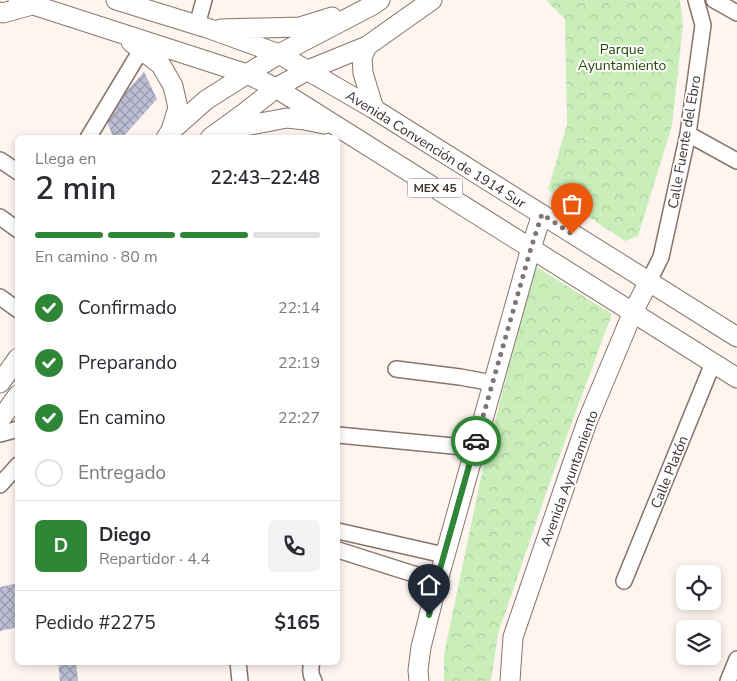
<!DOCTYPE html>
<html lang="es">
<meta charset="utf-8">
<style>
body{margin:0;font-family:"Nunito Sans",sans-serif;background:#f2f2f3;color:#2b2b33;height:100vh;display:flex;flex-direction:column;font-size:19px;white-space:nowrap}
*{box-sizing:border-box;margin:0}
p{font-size:16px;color:#7c7c81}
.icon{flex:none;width:28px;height:28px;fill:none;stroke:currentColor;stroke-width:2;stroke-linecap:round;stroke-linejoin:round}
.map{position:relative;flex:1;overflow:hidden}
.sheet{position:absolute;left:15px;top:135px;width:325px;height:530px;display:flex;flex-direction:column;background:#fff;border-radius:8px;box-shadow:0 2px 8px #0003}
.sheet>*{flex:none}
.fabs{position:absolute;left:676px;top:565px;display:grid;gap:10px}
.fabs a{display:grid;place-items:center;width:45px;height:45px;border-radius:8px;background:#fff;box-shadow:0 2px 8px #0003;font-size:25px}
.pin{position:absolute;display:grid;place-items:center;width:42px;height:42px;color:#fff;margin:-51px -21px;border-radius:50% 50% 50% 0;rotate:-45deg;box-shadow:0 0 5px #0007}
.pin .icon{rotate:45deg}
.courier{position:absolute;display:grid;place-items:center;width:50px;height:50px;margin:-25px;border:4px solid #2e8636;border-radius:50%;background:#fff;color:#222;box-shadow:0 1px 6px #0007}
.headline em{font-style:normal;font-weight:600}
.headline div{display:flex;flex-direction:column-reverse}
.headline{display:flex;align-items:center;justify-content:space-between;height:85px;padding:0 20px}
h1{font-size:32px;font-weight:600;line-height:38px}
.bar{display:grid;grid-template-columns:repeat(4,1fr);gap:8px 5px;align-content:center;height:60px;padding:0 20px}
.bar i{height:6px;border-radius:4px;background:#e1e1e2}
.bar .on{background:#2e8636}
.bar p{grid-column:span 4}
.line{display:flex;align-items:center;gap:12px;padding:0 20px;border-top:1px solid #e1e1e2}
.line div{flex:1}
.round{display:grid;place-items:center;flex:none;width:52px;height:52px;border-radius:8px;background:#f2f2f3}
ol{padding:0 20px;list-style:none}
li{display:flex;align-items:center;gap:15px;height:55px}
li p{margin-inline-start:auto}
li .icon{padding:5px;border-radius:50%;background:#2e8636;color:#fff;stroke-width:4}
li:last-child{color:#7c7c81}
li i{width:28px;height:28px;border:2px solid #e1e1e2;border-radius:50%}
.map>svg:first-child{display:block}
.park{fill:url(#park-crowns)}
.building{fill:url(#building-cross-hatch)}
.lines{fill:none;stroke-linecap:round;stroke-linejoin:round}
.minor-casing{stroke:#89746a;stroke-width:18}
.major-casing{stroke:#89746a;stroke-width:21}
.minor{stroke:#fff;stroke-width:15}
.major{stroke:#fff;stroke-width:19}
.done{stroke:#7f7571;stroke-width:5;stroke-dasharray:0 9}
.route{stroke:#2e8636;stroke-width:6}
.labels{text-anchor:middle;stroke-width:4;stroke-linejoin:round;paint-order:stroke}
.shield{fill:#fff;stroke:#766f6c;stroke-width:1}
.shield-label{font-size:12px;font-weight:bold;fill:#3b312d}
.park-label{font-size:14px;fill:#204900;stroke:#fff}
.street-label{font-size:14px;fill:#3b312d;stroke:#fff}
</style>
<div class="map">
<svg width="737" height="681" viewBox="0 0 737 681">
<defs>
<pattern id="park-crowns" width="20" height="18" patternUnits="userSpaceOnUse" patternTransform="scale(1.25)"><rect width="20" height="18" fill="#caeeba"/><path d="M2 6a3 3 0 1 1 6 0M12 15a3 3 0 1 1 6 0" fill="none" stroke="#aecda0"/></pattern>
<pattern id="building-cross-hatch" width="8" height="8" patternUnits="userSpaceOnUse" patternTransform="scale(1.25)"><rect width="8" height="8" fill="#bdbdd3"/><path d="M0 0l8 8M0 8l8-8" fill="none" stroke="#9b9aac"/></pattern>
</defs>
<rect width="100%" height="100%" fill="#fef4f0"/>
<path class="park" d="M546,0H680L683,25L672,126L638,236L625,241L548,190L567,124L565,19Z
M535,266L612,314L551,479L498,634L491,681H444V654L483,468Z"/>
<path class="building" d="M144,72L157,99L122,138H114L104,116Z
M18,583V627L0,631V587Z
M58,662H76L78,681H60Z"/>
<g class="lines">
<g class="minor-casing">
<path id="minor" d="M714,0L737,13
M197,25L204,0
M688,134L737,161
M88,138L141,50L145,42
M0,160L18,172
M0,217L18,230
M649,281L661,257L688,134L703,25L696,0
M0,297L18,310
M396,369L460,377L493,383
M0,434L18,429
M338,435L474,448
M0,485L18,465
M338,531L444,555
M338,550L423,577L437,584
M624,581L713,363
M238,662L240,681
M312,662C310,669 310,675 314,681
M728,681L737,659"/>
</g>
<g class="major-casing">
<path id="major" d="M18,0L247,74L276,88L737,378
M116,0L210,29L279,54L374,109L737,337
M0,12L3,13L32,5
M221,29L300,27L332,17
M131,42L161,65L173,86L178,108L171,130
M367,46L362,57L363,73L374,109
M224,130L287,118L305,120L324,124
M166,138L170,132L206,100L247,74L279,54L371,6L380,0
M210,138L243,114L276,88L308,70L367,46L432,0
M0,383L18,358
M0,420L18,395
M419,681L418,670L421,647L437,584L531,248L542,214
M510,681L513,637L572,465L587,422L633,312L649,281"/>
</g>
<use href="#minor" class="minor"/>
<use href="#major" class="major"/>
</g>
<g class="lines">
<path class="done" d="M476,441L531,248L542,214L572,234"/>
<path class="route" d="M429,615L440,569L476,441"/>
</g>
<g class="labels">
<rect class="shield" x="407.5" y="178.5" width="55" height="19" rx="4"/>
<g class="shield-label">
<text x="435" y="192">MEX 45</text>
</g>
<g class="park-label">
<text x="622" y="54">Parque<tspan x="622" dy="16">Ayuntamiento</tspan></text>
</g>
<g class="street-label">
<text transform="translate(684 142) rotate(-80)" y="5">Calle Fuente del Ebro</text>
<text transform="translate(436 149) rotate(32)" y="5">Avenida Convención de 1914 Sur</text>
<text transform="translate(669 472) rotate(-68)" y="5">Calle Platón</text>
<text transform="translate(569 478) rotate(-70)" y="5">Avenida Ayuntamiento</text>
</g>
</g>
</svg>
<div class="fabs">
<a><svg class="icon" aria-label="locate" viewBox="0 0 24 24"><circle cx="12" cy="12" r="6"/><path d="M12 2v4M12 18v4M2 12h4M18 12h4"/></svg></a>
<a><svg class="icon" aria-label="layers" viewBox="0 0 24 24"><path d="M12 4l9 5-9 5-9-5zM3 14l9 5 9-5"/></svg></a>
</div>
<div class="pin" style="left:572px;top:234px;background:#ea580c"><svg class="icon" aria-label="bag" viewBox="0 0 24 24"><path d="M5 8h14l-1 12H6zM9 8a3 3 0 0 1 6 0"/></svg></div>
<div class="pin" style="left:429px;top:615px;background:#1f2937"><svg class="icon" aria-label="home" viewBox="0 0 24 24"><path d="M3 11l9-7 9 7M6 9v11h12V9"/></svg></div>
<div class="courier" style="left:476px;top:441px"><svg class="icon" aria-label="car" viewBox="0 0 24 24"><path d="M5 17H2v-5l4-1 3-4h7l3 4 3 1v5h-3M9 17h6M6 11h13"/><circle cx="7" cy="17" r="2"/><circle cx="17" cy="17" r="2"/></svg></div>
<section class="sheet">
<div class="headline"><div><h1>2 min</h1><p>Llega en</p></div><em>22:43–22:48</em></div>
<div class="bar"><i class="on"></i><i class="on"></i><i class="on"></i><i></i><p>En camino · 80 m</p></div>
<ol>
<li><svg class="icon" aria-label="check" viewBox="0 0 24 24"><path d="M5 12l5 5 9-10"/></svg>Confirmado<p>22:14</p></li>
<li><svg class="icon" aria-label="check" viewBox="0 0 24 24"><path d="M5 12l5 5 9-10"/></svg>Preparando<p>22:19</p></li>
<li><svg class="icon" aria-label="check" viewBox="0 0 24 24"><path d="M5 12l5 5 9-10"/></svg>En camino<p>22:27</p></li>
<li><i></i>Entregado</li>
</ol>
<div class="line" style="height:90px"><b class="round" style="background:#2e8636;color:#fff">D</b><div><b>Diego</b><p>Repartidor · 4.4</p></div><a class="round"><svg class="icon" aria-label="phone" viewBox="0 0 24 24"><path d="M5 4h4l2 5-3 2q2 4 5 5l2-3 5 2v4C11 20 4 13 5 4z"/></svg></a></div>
<div class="line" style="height:65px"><div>Pedido #2275</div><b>$165</b></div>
</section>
</div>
